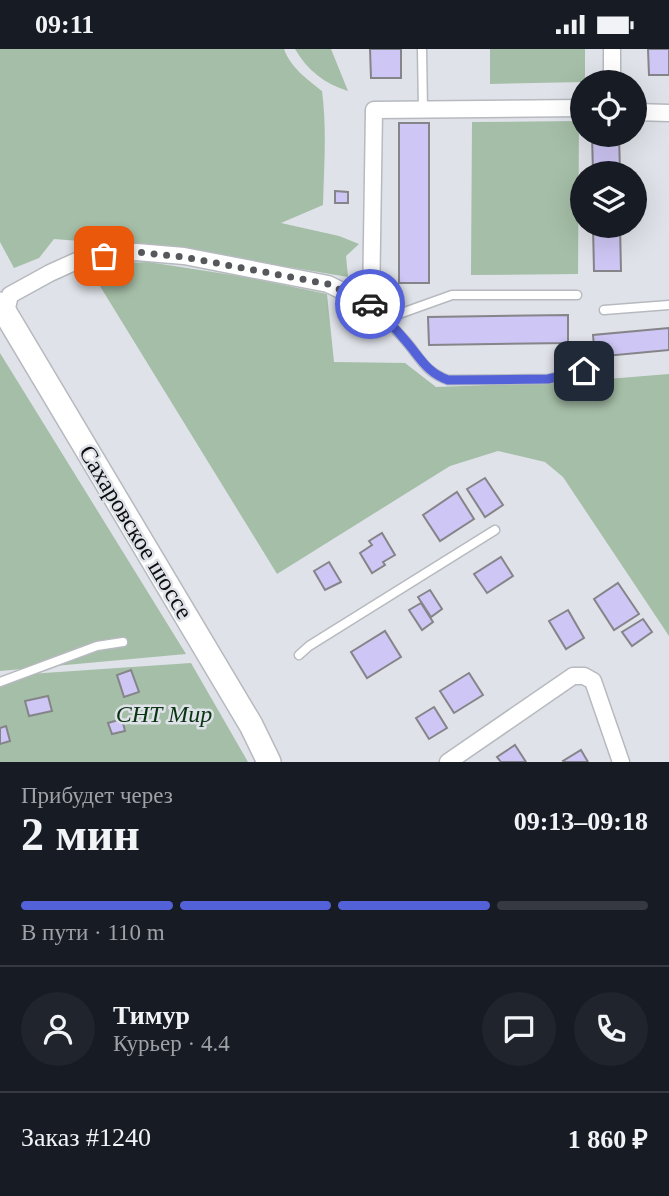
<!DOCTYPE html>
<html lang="ru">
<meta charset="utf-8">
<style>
body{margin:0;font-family:Georgia,serif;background:#20242c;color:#f1f3f6;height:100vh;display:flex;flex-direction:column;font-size:26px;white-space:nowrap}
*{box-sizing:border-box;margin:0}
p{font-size:23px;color:#9ea1a6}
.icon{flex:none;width:38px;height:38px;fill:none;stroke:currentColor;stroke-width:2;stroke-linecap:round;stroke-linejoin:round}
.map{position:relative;height:713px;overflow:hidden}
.panel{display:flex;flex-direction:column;background:#171b24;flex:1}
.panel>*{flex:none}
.buttons{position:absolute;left:570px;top:21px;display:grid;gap:14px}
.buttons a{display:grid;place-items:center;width:77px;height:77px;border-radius:50%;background:#171b24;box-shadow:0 7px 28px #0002;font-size:35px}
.pin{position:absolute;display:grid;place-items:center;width:60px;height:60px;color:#fff;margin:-30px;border-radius:14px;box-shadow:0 4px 10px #0006}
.courier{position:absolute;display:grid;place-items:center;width:70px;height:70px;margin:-35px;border:5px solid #5362d8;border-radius:50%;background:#fff;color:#222;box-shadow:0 2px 9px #0007}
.head em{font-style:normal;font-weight:700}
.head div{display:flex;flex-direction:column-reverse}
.head{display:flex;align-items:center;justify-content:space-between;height:119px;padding:0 21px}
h1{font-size:46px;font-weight:700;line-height:52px}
.bar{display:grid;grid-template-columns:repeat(4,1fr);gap:10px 7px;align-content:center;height:84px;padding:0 21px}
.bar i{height:9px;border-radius:5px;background:#363941}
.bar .on{background:#5362d8}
.bar p{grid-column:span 4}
.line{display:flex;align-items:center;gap:18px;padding:0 21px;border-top:2px solid #363941}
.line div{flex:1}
.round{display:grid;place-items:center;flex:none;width:74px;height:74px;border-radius:37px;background:#20242c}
.status{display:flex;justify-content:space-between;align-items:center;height:49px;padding:0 35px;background:#171b24;direction:ltr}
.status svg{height:19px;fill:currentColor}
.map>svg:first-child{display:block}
.green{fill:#a5bea7}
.building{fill:#cec6f4;stroke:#858489;stroke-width:2}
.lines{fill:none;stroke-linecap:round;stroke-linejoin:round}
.service-casing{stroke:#b6babf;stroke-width:11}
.minor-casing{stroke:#b6babf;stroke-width:19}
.secondary-casing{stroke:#b6babf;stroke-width:26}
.service{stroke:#fff;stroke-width:8}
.minor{stroke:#fff;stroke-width:16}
.secondary{stroke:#fff;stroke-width:23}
.done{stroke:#56585b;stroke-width:7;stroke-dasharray:0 12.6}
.route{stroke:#5362d8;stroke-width:9}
.labels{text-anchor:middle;stroke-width:5;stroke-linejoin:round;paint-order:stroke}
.street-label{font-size:24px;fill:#0c0d0f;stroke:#dfe2e8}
.park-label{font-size:24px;font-style:italic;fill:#0a3512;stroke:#dfe2e8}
</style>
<div class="status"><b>09:11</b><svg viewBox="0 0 49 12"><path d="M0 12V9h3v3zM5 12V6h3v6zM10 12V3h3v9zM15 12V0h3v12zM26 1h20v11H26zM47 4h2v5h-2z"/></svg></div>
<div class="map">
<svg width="669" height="713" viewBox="0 0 669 713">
<rect width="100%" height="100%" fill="#dfe2e8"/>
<path class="green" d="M0,0H284C290,18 308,31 322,42C327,80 324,118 323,156L281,174L339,187L359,195L346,207L348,228L180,200L54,190L39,209L14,219L0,193Z
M295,0H331L348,42C325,35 307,21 295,0Z
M490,0H585V33L490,35Z
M579,72L578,225L471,226L472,73Z
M148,213L245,228L327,245L334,313L405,314L436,338L570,333L669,325V587L563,428L545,413L498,402L450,417L277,525L87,216Z
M0,304L186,605L0,622Z
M191,614L248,713H0V627Z"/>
<path class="building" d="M370,0H401V29H371Z
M648,0H669V26H649Z
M399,74H429V234H399Z
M592,86H619L620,124H593Z
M335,142L348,143V154H335Z
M593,177H620L621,222H594Z
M568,266V294L429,296L428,268Z
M669,279V301L595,308L593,286Z
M485,429L503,456L485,468L467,440Z
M457,443L474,470L440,492L423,466Z
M382,484L395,506L383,513L385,516L372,524L360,504L372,496L369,492Z
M501,508L513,527L487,544L474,525Z
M329,513L341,533L325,541L314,522Z
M618,534L639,565L614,581L594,550Z
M430,541L442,560L431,568L418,548Z
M421,554L433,573L422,581L409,561Z
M568,561L584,589L566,600L549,572Z
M643,570L652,583L632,597L622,583Z
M385,582L401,608L367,629L351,603Z
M131,621L139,643L124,648L117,626Z
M469,624L483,646L454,664L440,642Z
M48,647L52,662L29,667L25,652Z
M434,658L447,679L429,690L416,669Z
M122,670L125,682L112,685L108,674Z
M6,677L10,692L0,695V679Z
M515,696L526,713H501L497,708Z
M581,701L588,713H564L563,712Z"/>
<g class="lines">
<g class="service-casing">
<path id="service" d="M422,0L423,61
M371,256C382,267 393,278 403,289C420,307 423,322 448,331L548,330L584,322
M604,261L669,256
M385,270L452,246H577
M299,606L309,597L495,481
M0,633L97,597L123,593"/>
</g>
<g class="minor-casing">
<path id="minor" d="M612,33V0
M635,63L669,64
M6,263L10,246L50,224L81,210L136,203L184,207L328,235L371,256L374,61L583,59
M448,713L573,627H584L593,632L621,713"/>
</g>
<g class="secondary-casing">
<path id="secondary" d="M0,255L251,676L269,713"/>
</g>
<use href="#service" class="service"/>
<use href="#minor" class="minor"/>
<use href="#secondary" class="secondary"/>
</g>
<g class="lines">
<path class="done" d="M104,207L136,203L184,208L328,235L370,255"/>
<path class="route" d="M370,255C382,266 395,279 405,291C420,308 426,323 448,331L548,330L584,322"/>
</g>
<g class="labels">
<g class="street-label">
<text transform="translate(136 483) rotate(59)" y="8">Сахаровское шоссе</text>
</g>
<g class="park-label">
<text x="164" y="673">СНТ Мир</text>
</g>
</g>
</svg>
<div class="buttons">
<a><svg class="icon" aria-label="locate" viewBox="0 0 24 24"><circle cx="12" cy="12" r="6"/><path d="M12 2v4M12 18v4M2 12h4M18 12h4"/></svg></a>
<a><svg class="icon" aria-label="layers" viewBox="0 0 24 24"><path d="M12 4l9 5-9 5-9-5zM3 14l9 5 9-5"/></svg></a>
</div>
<div class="pin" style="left:104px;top:207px;background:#ea580c"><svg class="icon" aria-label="bag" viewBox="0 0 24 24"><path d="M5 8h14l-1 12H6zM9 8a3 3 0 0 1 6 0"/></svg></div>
<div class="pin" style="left:584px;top:322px;background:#1f2937"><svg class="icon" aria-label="home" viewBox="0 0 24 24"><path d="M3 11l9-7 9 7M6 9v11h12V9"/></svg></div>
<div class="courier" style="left:370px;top:255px"><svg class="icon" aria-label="car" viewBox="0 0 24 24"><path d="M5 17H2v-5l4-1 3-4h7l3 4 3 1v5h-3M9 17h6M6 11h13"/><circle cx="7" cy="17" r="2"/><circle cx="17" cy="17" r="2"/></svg></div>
</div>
<section class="panel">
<div class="head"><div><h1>2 мин</h1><p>Прибудет через</p></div><em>09:13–09:18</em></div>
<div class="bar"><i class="on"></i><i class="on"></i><i class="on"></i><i></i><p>В пути · 110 m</p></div>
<div class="line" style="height:126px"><a class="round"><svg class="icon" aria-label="person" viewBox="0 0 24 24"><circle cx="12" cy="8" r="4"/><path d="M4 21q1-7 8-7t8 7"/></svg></a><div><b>Тимур</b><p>Курьер · 4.4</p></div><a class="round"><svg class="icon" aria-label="chat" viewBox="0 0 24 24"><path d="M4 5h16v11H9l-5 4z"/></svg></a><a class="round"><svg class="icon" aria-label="phone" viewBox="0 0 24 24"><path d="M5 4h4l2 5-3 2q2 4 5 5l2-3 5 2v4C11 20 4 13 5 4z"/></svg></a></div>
<div class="line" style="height:91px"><div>Заказ #1240</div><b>1 860 ₽</b></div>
</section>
